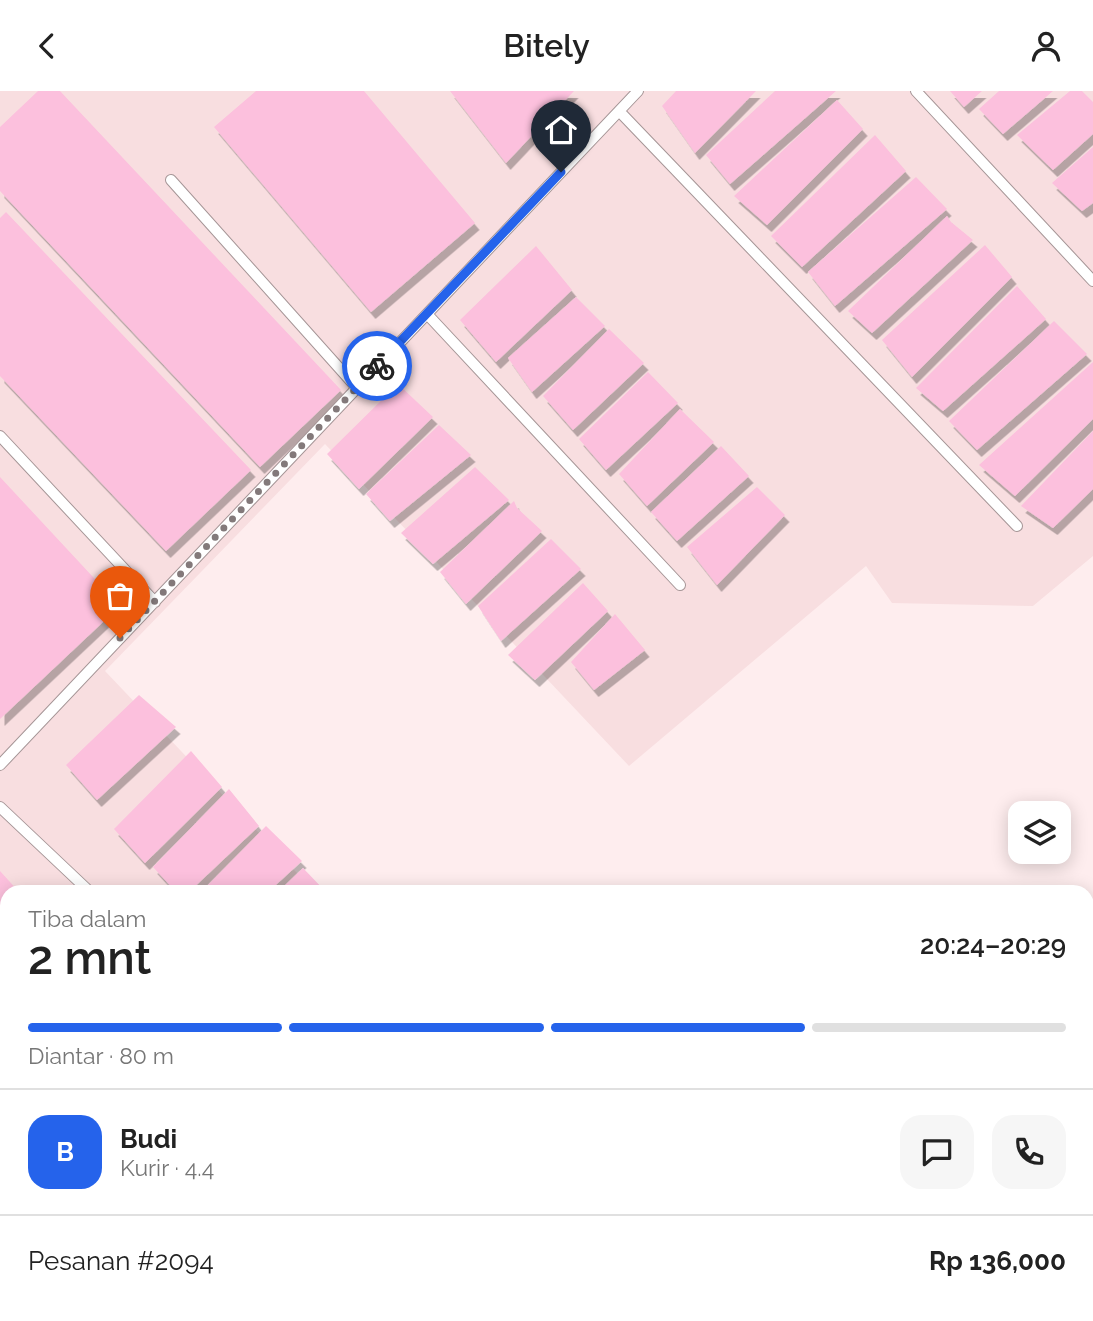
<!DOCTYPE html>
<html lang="id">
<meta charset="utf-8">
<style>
body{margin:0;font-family:Raleway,sans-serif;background:#f6f6f6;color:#222;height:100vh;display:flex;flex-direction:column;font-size:26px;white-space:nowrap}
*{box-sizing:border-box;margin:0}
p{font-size:23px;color:#767676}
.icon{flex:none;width:38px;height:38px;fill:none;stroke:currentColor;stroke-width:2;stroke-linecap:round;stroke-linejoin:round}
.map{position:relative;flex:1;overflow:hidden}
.panel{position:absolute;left:0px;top:794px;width:1094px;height:436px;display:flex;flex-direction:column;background:#fff;border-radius:21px 21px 0 0;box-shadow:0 4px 18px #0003}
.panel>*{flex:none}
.buttons{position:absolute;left:1008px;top:710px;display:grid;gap:14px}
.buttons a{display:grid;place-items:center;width:63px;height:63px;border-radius:14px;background:#fff;box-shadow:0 4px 18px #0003;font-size:35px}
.pin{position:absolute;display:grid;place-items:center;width:60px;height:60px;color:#fff;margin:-72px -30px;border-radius:50% 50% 50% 0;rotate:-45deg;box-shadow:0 0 7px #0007}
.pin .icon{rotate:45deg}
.courier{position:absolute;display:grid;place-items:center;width:70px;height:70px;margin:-35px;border:5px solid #2563eb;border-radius:50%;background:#fff;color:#222;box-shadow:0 2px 9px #0007}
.overview em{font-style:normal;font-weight:600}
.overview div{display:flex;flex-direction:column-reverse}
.overview{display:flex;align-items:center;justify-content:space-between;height:119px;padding:0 28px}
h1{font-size:46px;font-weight:600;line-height:52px}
.bar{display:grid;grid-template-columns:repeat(4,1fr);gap:10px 7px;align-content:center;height:84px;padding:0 28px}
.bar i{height:9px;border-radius:5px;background:#e0e0e0}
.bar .active{background:#2563eb}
.bar p{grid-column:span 4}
.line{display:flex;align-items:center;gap:18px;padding:0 28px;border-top:2px solid #e0e0e0}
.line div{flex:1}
.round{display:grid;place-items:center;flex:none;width:74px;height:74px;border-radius:21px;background:#f6f6f6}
header{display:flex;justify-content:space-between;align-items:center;height:91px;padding:0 28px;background:#fff;font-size:32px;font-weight:600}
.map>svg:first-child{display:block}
.built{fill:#f8dee0}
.building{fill:#fcc0dd;filter:url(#shadow)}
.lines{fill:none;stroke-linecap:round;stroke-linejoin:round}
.service-casing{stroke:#a59596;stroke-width:12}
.service{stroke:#fff;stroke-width:10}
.done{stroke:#83797a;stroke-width:7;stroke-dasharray:0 12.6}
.route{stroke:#2563eb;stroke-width:9}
</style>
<header><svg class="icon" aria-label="back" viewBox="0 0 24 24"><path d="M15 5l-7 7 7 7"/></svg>Bitely<svg class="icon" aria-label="person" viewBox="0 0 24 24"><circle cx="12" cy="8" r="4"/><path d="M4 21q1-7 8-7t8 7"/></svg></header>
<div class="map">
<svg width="1093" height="1230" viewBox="0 0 1093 1230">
<defs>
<filter id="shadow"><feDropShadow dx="4.5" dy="7" stdDeviation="0" flood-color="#0004"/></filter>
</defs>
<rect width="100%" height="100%" fill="#feedee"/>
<path class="built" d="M0,0H1093V465L1033,515L892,512L866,475L629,675L325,353L105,580L315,801L7,802V1223H586L593,1230H0Z"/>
<path class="building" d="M38,0H60L341,299L260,376L0,100V36Z
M256,0H364L475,132L371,221L214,36Z
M450,0H574L506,72Z
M676,0H756L695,62L662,15Z
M775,0H836L730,93L706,64Z
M950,0H982L964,16Z
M999,0H1053L1003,43L979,18Z
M1070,0H1082L1093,11V43L1053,79L1017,44Z
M837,9L863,38L767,134L734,105Z
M875,44L906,80L802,176L771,145Z
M1093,56V112L1082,120L1052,92Z
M916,86L947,118L835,215L808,181Z
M6,121L251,379L166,460L0,285V127Z
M947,125L951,131L973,149L872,242L848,220Z
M985,154L1012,186L912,286L882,249Z
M536,155L572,199L496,271L460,229Z
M1017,195L1046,228L943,320L916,297Z
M576,206L605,235L532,301L508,267Z
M1054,230L1087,263L977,359L949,330Z
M609,238L644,272L573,339L543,305Z
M1093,271V328L1015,405L979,374Z
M648,281L678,312L606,379L579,348Z
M398,293L433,326L359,398L327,363Z
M680,318L714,351L647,415L619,383Z
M439,334L471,364L390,430L366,403Z
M1093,340V398L1053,437L1021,415Z
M721,355L749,385L677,450L651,421Z
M475,376L509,409L433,473L401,442Z
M0,386L120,515L0,628Z
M757,396L785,424L717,494L687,456Z
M514,410L517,417L542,440L466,513L440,481Z
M551,448L581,478L501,550L478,515Z
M583,492L608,520L535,589L508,564Z
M615,523L645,559L594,599L571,571Z
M139,604L176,636L97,709L66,674Z
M191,660L222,696L145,772L114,738Z
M229,698L259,735L188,802H177L153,776Z
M266,735L302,770L267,802H200Z
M303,777L327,802H277Z
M0,780L20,802H7V820L0,827Z
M7,829V893L0,899V836Z
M7,913V961L0,967V918Z
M7,984V1015L0,1008V991Z
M0,1160L7,1169V1183L0,1189Z
M7,1195V1223H44L37,1230H0V1201Z
M200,1223H257L250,1230H208Z
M287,1223H340L333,1230H280Z
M354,1223H415L408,1230H347Z
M429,1223H431L436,1230H422Z"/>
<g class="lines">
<g class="service-casing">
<path id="service" d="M916,0L1093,190
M619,20L1017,435
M171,89L357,297
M427,223L680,494
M0,345L155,511
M0,674L638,0
M0,716L91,802
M0,1076L7,1082
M156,1223L162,1230
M518,1223L524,1230"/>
</g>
<use href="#service" class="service"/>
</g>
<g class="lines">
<path class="done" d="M120,547L377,275"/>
<path class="route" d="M377,275L561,81"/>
</g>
</svg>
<div class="buttons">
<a><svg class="icon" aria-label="layers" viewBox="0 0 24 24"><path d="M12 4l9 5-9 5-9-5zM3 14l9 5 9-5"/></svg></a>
</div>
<div class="pin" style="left:120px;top:547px;background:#ea580c"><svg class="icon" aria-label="bag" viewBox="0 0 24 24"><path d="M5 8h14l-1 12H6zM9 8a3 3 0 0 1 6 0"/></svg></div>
<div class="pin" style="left:561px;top:81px;background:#1f2937"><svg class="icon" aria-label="home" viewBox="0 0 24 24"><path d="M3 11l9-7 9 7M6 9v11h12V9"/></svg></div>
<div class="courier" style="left:377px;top:275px"><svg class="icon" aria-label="bike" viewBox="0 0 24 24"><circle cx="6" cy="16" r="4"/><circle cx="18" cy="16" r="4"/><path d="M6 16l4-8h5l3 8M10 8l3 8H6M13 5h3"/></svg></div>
<section class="panel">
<div class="overview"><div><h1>2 mnt</h1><p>Tiba dalam</p></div><em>20:24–20:29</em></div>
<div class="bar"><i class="active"></i><i class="active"></i><i class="active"></i><i></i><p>Diantar · 80 m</p></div>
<div class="line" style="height:126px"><b class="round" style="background:#2563eb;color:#fff">B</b><div><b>Budi</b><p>Kurir · 4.4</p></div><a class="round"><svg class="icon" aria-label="chat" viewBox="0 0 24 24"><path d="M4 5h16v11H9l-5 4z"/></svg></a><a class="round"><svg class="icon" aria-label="phone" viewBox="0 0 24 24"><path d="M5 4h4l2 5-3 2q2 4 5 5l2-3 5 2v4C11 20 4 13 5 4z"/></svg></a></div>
<div class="line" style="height:91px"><div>Pesanan #2094</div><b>Rp 136,000</b></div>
</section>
</div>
